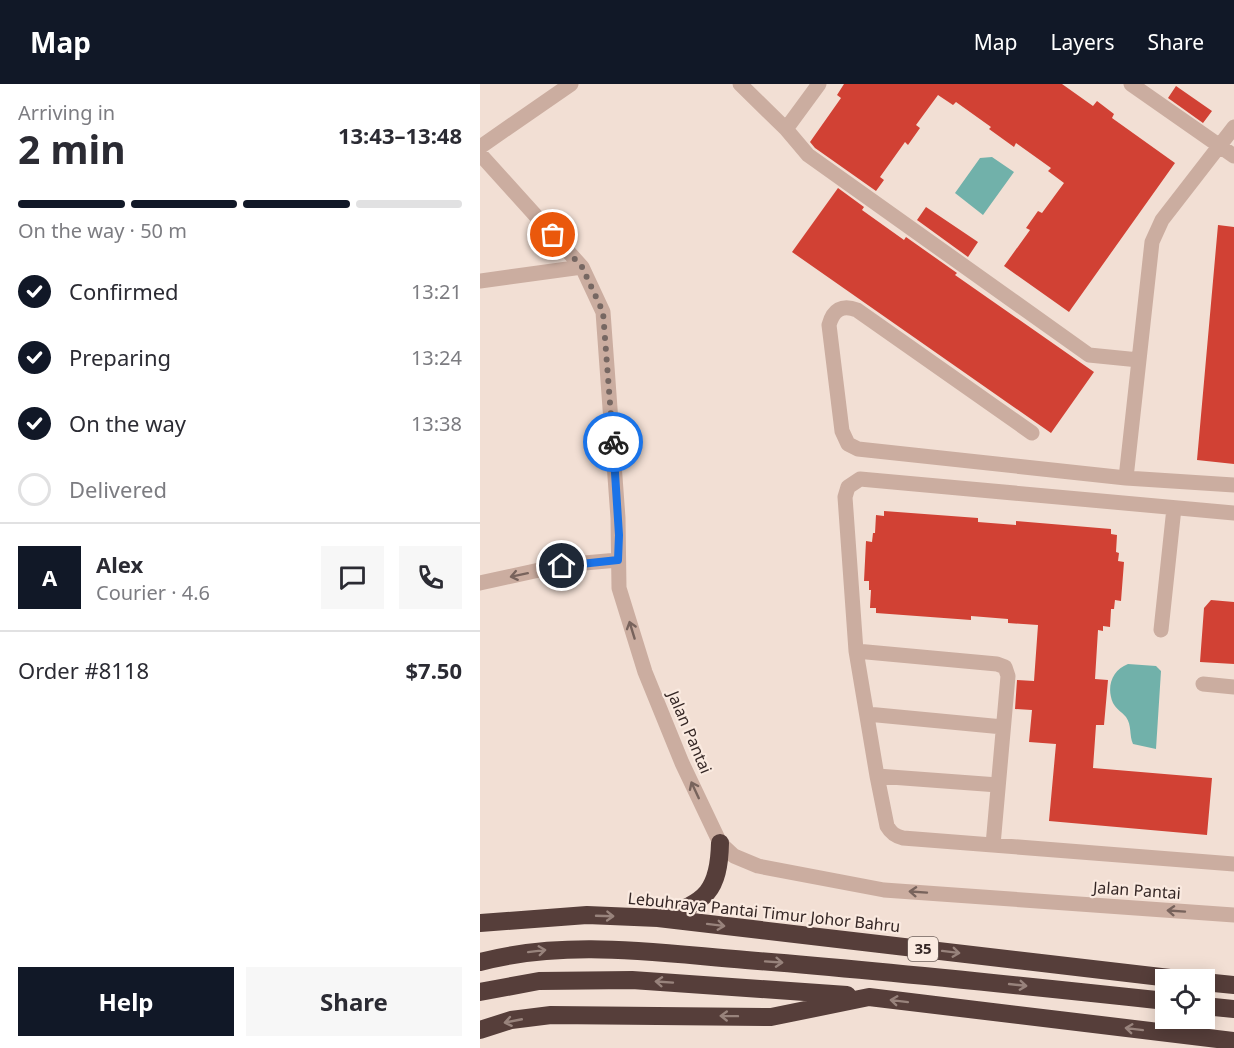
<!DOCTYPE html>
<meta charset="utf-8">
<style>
body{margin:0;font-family:"Noto Sans",sans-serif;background:#f7f7f7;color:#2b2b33;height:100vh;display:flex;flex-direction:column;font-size:22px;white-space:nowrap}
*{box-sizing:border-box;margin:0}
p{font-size:20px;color:#7c7c81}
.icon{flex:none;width:33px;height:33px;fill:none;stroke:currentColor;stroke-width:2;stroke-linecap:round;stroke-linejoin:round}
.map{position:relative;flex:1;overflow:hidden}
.sheet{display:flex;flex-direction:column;background:#fff;width:480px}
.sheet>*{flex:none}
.controls{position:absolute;left:675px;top:885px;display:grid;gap:12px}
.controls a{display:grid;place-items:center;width:60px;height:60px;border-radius:0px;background:#fff;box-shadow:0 3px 15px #0003;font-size:30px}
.pin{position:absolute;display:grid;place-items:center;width:51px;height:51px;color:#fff;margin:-26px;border:3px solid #fff;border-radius:50%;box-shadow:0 2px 6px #0007}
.courier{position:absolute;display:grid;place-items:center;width:60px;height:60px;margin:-30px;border:4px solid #1a73e8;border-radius:50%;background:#fff;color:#222;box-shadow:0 2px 8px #0007}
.headline em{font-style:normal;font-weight:700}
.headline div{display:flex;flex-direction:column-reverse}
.headline{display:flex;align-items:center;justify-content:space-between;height:102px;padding:0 18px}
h1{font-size:39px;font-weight:700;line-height:45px}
.bar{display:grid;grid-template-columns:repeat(4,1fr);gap:9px 6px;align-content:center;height:72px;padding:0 18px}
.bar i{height:8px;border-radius:4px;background:#e1e1e2}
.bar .active{background:#111827}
.bar p{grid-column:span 4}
.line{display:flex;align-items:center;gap:15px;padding:0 18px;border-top:2px solid #e1e1e2}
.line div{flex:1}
.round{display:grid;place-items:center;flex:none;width:63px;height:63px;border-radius:0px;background:#f7f7f7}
ol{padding:0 18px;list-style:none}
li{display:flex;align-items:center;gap:18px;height:66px}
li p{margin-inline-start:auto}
li .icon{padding:6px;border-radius:50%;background:#111827;color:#fff;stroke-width:4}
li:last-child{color:#7c7c81}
li i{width:33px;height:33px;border:3px solid #e1e1e2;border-radius:50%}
.action{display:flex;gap:12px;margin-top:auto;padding:12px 18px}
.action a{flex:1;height:69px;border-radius:0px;background:#111827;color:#fff;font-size:24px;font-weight:700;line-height:69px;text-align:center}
.action a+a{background:#f7f7f7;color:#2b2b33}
header{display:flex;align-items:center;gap:36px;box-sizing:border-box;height:84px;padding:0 30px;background:#111827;color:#fff}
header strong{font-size:28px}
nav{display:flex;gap:33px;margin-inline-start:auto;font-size:21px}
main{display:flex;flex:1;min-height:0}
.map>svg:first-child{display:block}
.water{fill:#71b1aa}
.building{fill:#d14134}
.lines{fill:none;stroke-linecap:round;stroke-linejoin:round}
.minor{stroke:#cbada0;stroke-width:15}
.highway{stroke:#563e3a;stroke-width:18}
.oneway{stroke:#78635c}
.oneway2{stroke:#98837c}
.done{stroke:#766762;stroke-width:6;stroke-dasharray:0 10.8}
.route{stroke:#1a73e8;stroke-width:8}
.labels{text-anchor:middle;stroke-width:4.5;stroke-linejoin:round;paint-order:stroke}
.shield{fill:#faeae0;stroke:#6f615c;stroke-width:1.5}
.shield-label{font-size:15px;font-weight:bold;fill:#342624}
.street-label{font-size:16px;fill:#342624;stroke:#faeae0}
</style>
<header>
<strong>Map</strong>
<nav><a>Map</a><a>Layers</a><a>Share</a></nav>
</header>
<main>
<section class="sheet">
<div class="headline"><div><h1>2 min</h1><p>Arriving in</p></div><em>13:43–13:48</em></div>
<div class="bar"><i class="active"></i><i class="active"></i><i class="active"></i><i></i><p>On the way · 50 m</p></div>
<ol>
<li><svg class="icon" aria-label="check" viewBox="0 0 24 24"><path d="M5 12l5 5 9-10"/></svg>Confirmed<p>13:21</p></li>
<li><svg class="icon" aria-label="check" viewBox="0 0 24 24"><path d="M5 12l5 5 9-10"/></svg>Preparing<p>13:24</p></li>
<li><svg class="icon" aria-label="check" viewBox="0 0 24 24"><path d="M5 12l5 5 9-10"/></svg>On the way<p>13:38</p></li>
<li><i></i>Delivered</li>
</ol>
<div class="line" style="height:108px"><b class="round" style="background:#111827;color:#fff">A</b><div><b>Alex</b><p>Courier · 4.6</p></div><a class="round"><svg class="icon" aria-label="chat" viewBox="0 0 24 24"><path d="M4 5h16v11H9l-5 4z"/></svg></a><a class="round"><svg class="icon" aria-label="phone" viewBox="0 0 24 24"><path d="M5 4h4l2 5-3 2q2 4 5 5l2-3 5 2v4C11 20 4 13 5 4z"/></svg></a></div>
<div class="line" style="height:78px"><div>Order #8118</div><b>$7.50</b></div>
<div class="action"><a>Help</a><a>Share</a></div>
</section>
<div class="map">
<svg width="754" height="964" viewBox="0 0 754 964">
<rect width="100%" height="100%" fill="#f2dfd4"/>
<path class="water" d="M512,73L534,88L503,131L475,109L500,74Z
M648,580L676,582L681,587L676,665L653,660C649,652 652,641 646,633C642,628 636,625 633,619C626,603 632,586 648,580Z"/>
<path class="building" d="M364,0H582L613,22L617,17L634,30L632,34L695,79L589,228L524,182L550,146L546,144L558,127L562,129L584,99L568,87L571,84L536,59L534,63L509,45L511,43L476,18L473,21L458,11L436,41L440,44L428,61L425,58L400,93L404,96L396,107L335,64L330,58L361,14L357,11Z
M696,2L732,27L723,39L688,14Z
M358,104L384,123L382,126L424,156L426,153L477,189L475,191L614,288L571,349L312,168Z
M446,123L498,158L488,173L437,136Z
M738,141L754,143V380L717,376Z
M404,427L498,434V438L536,441V437L631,445V450L637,451L636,468L639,469L638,477L644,478L641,517L635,516L634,525H631L630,543L623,542V547L618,546L615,595L628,596L624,641H616L613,684L732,694L727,751L569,737L576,660L549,658L552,626L535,625L537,596L554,597L558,541L528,539V535L491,532V536L396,529V524H390L391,506H389V497H384L386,457L392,458L393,449H395L396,431L404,432Z
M731,516L754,518V580L720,578L724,524Z"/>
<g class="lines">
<path class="minor" d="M260,0L306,45L328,71L609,271L659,276
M651,0L754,72
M306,45L339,0
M0,63L91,0
M0,70L102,183L123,228L138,434L139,504L165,588L202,679L240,759L254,772L278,782L404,806L754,831
M0,197L102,183
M552,349L377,226C362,220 353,226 349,241L362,347L368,360L378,365L646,394L672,158L682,136L754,43
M646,394L754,401
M754,429L380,395L368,403L365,413L376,567L397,692L407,742C411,749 415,752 423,754L754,780
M0,499L82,481L138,476
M681,546L694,424
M376,567L517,580L525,583L528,592L513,761
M723,600L754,603
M387,630L523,643
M397,692L518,701"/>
<path class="highway" d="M182,833C226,819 239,806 240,759
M0,839L107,831L178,834L707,896
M0,878C87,855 177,869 266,876C406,887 546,902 686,917
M724,898L754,901
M0,908L59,897L152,896L367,911
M724,922L754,925
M0,946L31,936L71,931L291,933L389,913L754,957"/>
</g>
<defs><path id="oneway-shaft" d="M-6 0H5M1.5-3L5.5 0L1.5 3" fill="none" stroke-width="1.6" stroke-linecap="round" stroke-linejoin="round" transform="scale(1.5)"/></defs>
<g class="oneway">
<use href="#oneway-shaft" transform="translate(39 491) rotate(168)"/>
<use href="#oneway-shaft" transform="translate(152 546) rotate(-107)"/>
<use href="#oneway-shaft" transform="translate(215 706) rotate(-115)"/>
<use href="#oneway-shaft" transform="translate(438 808) rotate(-176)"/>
<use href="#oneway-shaft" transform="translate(696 827) rotate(-176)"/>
</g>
<g class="oneway2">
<use href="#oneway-shaft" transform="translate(125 832) rotate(2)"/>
<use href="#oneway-shaft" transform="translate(236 841) rotate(7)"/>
<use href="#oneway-shaft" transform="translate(57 867) rotate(-7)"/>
<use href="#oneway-shaft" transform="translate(471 868) rotate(7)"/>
<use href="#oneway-shaft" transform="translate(294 878) rotate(4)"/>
<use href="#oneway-shaft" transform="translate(184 898) rotate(-176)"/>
<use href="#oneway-shaft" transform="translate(538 901) rotate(6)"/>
<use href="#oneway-shaft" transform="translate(419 917) rotate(-173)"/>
<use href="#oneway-shaft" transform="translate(249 932) rotate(-179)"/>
<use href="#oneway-shaft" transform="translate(33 937) rotate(169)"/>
<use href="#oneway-shaft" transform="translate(654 945) rotate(-173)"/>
</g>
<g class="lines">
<path class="done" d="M73,151L102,183L123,228L133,358"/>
<path class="route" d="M82,482L138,476L139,451L133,358"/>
</g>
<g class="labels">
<rect class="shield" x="428" y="853" width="30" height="24" rx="4.5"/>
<g class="shield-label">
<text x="443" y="870">35</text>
</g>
<g class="street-label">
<text transform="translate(210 648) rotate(67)" y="6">Jalan Pantai</text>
<text transform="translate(657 806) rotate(4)" y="6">Jalan Pantai</text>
<text transform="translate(284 828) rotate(6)" y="6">Lebuhraya Pantai Timur Johor Bahru</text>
</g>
</g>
</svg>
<div class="controls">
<a><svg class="icon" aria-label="locate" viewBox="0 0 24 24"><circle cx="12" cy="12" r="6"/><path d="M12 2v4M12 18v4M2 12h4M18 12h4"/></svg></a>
</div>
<div class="pin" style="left:73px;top:151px;background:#ea580c"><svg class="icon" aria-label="bag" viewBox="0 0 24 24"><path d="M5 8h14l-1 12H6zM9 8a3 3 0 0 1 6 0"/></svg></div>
<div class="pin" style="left:82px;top:482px;background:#1f2937"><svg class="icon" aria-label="home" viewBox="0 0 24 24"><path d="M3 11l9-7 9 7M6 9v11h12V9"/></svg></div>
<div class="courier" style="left:133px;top:358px"><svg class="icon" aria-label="bike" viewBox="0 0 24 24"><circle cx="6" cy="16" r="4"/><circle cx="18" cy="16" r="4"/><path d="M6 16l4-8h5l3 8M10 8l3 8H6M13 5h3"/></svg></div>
</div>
</main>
